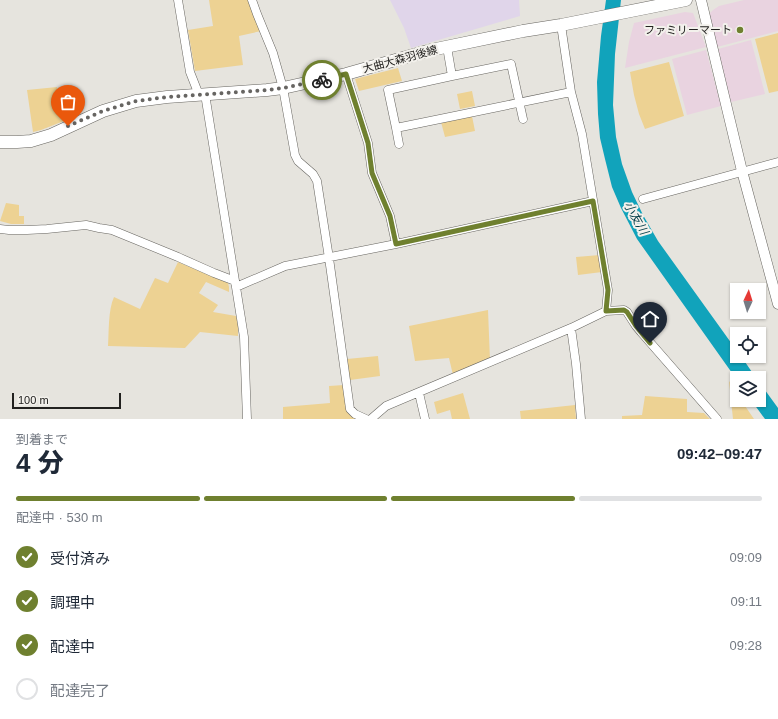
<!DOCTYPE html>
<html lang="ja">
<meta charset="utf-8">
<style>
body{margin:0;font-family:Arial,"Noto Sans JP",sans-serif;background:#f6f6f7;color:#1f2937;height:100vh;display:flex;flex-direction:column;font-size:15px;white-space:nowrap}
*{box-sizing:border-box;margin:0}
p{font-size:13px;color:#747a83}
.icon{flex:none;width:22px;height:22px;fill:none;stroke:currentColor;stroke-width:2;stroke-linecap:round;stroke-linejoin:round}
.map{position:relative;height:419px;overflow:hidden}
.side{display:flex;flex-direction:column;background:#fff;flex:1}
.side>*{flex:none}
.needle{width:26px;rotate:4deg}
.fabs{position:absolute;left:730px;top:283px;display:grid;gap:8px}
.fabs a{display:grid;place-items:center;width:36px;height:36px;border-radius:0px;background:#fff;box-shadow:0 1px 3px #0004;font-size:20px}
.scale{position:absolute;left:12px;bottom:10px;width:109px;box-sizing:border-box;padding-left:4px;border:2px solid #22211f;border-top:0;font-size:11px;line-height:14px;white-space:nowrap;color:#22211f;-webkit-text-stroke:3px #f3f1ec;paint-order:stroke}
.pin{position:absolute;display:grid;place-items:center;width:34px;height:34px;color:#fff;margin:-41px -17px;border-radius:50% 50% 50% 0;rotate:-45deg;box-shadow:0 0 4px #0007}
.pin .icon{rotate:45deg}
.courier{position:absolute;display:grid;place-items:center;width:40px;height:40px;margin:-20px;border:3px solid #6f802f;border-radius:50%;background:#fff;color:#222;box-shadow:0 1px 5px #0007}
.summary em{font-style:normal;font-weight:800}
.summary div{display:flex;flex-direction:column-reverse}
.summary{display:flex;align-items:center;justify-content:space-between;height:68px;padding:0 16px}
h1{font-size:26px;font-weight:800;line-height:30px}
.bar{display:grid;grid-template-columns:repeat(4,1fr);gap:6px 4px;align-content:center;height:48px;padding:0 16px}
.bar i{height:5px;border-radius:3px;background:#e0e1e3}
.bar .active{background:#6f802f}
.bar p{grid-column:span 4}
ol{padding:0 16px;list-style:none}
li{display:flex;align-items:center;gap:12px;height:44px}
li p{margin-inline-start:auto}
li .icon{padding:4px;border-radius:50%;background:#6f802f;color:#fff;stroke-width:4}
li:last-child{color:#747a83}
li i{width:22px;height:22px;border:2px solid #e0e1e3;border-radius:50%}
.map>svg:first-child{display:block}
.commercial{fill:#e9d3e0}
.industrial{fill:#e0d5ea}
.green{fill:#edd293}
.water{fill:#11a3bb}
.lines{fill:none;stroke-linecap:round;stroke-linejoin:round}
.minor-casing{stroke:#676560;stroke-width:9}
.tertiary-casing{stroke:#676560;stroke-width:11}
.primary-casing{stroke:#676560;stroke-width:13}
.minor{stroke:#fff;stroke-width:8}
.tertiary{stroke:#fff;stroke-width:10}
.primary{stroke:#fff;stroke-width:12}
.done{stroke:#676562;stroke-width:4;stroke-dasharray:0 7.2}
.route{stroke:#6f802f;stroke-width:5}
.poi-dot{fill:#6f802f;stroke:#f3f1ec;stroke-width:1.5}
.labels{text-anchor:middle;stroke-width:4;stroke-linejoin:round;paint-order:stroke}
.poi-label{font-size:11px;fill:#22211f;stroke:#f3f1ec;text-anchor:end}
.street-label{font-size:11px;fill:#22211f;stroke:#f3f1ec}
.water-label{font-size:12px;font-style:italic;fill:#033e48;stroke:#f3f1ec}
</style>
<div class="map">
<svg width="778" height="419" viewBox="0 0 778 419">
<rect width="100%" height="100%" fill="#e6e4de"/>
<path class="commercial" d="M744,0H778V31L717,47L709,14L713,10L719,6Z
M685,12L693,13L706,47L625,68L629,42L634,23Z
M751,40L765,94L731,102L718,49Z
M706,50L721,106L687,115L672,59Z"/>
<path class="industrial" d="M390,0H519L520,16L411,48L404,28Z"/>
<path class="green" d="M209,0H249L261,31L239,36L243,65L195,71L188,30L213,26Z
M778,33V91L769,93L755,39Z
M669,62L684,116L645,129L639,114L634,95L630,72Z
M398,68L402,81L359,91L355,79Z
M57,87L64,121L41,130L33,132L27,90Z
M472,91L475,106L460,109L457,94Z
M472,116L475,131L445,137L441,122Z
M6,203L19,205V216H24V224H11L0,221Z
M600,255L602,272L578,275L576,257Z
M178,262L228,283L229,287V292L206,282L199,293L218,305L213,312L236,316L238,324V336L200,332L185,348L108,346C109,332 108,310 114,297L140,309L155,278L168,283Z
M488,310L490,360L453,375L449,358L415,361L409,326Z
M378,356L380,376L350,380L347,359Z
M729,381L737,393V400H741L754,419H733Z
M344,385L347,411L351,416L358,419H283V407L330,403L329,386Z
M463,393L470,419H452L450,410L437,414L434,402Z
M645,396L687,399V412L704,413L710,419H622V416L642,415Z
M575,405L576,419H521L520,411Z"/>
<path class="water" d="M606,0H621L615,54L613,105L616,137L622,164L632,192L643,215L658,241L737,351V356H741L756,378H737V380L637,239L621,208L612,187L605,159L600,138L598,114L597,82L601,36Z
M759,382L778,408V419H765L751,400H759Z"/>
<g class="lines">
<g class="minor-casing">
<path id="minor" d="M178,0L190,72L199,95
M252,0L257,14L273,53L283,88L295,155L298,161L313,174L317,181L329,258L350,409L355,414L366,419
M561,25L571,92L582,134L608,290L606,311
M447,47L452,76
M346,74L368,143L372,173L390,216L396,244
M205,94L244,337L247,419
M523,119L511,64L452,76L388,90L396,128L571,92
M396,128L399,144
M643,199L778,162
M0,229L9,230H27L47,229L86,225L99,228L112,230L178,257L214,273L235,281
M236,287L285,266L396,244L593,201
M571,328L576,364L581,419
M419,393L425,419
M371,419L386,406L571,328L606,311L624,310L627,312L636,326L641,332L717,419"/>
</g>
<g class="tertiary-casing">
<path id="tertiary" d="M701,0L742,171L778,304"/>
</g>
<g class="primary-casing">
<path id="primary" d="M0,142H17L31,141L51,135L103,111L136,101L167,97L267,90L283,88L346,74L431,50L523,31L561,25L686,0"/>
</g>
<use href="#minor" class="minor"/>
<use href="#tertiary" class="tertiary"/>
<use href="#primary" class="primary"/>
</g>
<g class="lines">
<path class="done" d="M68,126L103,111L136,101L167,97L267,90L283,88L322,80"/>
<path class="route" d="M322,80L346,74L368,143L372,173L390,216L396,244L593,201L608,290L606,311L624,310L627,312L636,326L650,343"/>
</g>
<circle class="poi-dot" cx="740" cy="30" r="4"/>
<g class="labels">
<g class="poi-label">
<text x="732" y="34">ファミリーマート</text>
</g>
<g class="street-label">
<text transform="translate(400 59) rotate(-15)" y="4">大曲大森羽後線</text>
</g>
<g class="water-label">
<text transform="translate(636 218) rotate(60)" y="4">小友川</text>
</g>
</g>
</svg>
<div class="fabs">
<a><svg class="needle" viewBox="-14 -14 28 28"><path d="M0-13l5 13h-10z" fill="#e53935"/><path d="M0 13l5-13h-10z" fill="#747a83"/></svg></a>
<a><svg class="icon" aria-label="locate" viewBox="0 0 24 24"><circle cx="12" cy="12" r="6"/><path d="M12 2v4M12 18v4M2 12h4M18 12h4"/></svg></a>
<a><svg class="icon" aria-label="layers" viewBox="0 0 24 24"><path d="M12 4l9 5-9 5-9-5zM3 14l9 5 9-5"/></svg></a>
</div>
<div class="scale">100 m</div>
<div class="pin" style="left:68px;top:126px;background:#ea580c"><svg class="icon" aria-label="bag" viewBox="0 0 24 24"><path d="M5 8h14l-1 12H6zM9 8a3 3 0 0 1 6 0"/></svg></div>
<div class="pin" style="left:650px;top:343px;background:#1f2937"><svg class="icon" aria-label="home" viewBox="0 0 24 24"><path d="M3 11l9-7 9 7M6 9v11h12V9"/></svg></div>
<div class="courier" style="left:322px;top:80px"><svg class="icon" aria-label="bike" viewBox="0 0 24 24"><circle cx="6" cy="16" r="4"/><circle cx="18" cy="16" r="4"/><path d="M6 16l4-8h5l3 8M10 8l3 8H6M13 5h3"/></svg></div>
</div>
<section class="side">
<div class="summary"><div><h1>4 分</h1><p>到着まで</p></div><em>09:42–09:47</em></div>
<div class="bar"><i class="active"></i><i class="active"></i><i class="active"></i><i></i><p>配達中 · 530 m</p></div>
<ol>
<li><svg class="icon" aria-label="check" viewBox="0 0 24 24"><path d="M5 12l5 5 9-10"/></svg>受付済み<p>09:09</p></li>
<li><svg class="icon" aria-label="check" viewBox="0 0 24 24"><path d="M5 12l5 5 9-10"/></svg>調理中<p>09:11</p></li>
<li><svg class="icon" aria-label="check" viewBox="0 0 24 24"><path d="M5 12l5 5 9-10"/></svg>配達中<p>09:28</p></li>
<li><i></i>配達完了</li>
</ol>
</section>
